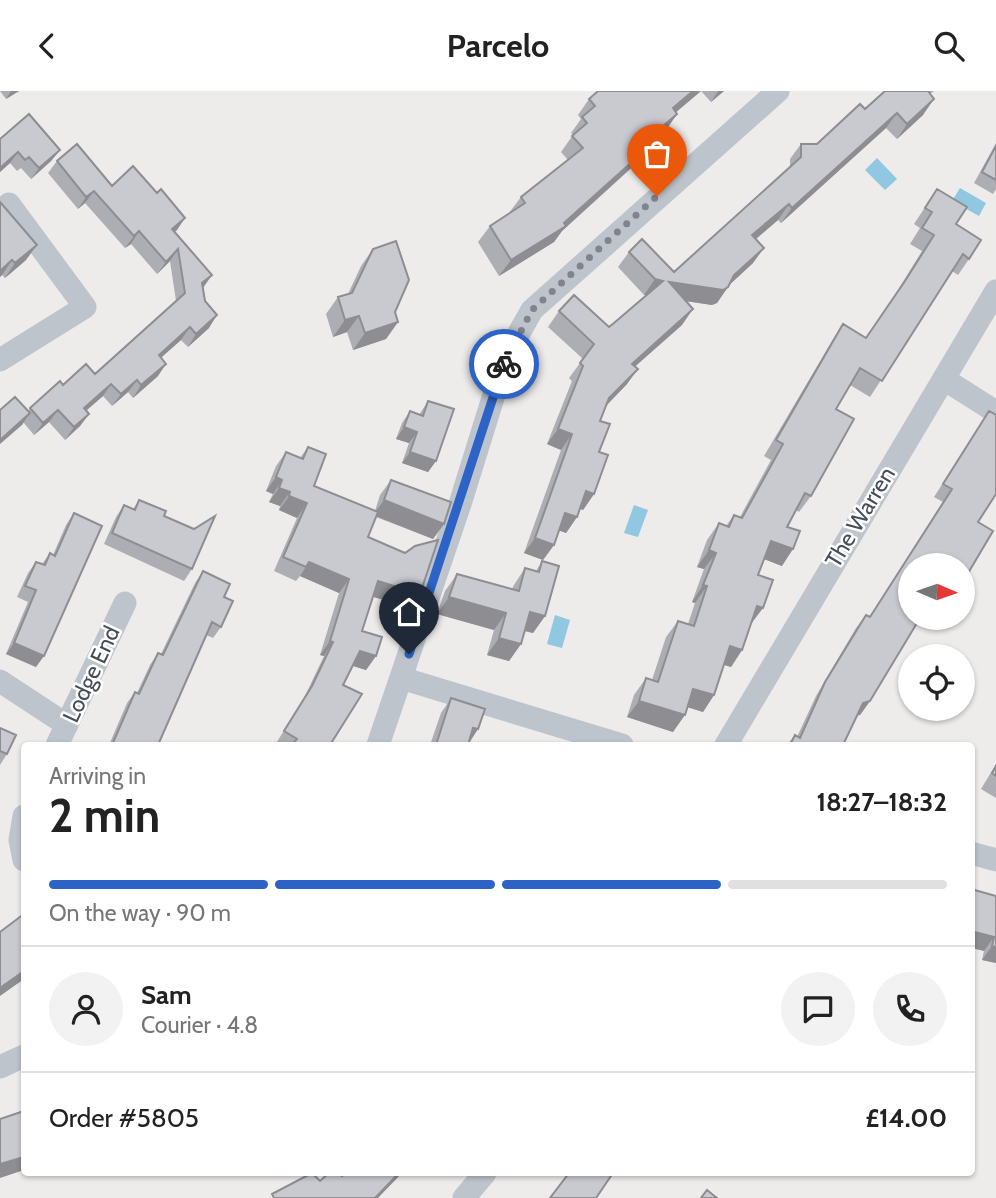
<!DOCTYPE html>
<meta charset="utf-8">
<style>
body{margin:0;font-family:Cabin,sans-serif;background:#f2f2f2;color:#222;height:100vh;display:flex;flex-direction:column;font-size:26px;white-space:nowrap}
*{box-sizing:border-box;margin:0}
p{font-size:23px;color:#767676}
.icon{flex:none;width:38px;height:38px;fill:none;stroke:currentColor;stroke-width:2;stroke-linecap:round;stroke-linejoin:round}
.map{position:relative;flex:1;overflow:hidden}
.drawer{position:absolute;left:21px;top:651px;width:954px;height:434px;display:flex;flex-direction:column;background:#fff;border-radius:7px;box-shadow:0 2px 5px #0004}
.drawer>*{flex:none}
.needle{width:46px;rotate:92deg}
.fabs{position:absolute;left:898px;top:462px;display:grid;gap:14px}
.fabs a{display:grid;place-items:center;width:77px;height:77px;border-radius:50%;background:#fff;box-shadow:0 2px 5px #0004;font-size:35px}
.pin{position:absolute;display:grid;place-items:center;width:60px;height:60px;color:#fff;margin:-72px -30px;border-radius:50% 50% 50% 0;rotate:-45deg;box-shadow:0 0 7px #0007}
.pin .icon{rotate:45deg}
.courier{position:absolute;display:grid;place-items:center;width:70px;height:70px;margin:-35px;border:5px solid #2d63c6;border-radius:50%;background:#fff;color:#222;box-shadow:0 2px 9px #0007}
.headline em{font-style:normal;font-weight:800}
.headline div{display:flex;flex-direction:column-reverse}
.headline{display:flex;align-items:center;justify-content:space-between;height:119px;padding:0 28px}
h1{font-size:46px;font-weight:800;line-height:52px}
.bar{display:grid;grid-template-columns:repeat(4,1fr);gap:10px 7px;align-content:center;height:84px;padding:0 28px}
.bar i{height:9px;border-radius:5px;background:#e0e0e0}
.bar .selected{background:#2d63c6}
.bar p{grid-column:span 4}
.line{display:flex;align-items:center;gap:18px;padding:0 28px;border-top:2px solid #e0e0e0}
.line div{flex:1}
.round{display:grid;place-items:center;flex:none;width:74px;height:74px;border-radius:37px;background:#f2f2f2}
header{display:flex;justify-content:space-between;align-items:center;height:91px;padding:0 28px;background:#fff;font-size:32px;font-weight:800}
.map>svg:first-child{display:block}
.water{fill:#8fc8e0}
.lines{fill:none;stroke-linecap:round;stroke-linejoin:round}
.street{stroke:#bec4cc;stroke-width:23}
.wall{fill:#adaeb3}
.shaded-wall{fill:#8d8d92}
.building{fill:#c9cad0;stroke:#8d8d92;stroke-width:2}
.done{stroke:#81848a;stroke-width:7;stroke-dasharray:0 12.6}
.route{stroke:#2d63c6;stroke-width:9}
.labels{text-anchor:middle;stroke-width:5;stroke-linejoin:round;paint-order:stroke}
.street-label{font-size:23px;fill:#464d56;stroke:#fff}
</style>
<header><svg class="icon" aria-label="back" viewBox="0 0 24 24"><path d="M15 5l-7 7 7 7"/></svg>Parcelo<svg class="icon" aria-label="search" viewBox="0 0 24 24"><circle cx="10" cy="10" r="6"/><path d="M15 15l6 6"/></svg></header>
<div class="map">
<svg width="996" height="1107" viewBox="0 0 996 1107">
<rect width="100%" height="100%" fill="#eeebeb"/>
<path class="water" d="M877,67L897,88L885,99L865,79Z
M960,97L986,112L979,125L952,110Z
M634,414L648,419L638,446L624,442Z
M555,524L570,529L562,557L547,553Z"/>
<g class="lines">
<path class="street" d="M0,269L85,216L9,113
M944,288L996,321
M401,587L622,654
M0,590L67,634
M57,654L125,512
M378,654L460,413L506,265L532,219L778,0
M726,654L996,200
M24,725L20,749L24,769
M971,762L996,769
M0,976L24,965
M464,1107L485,1082"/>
</g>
<path class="wall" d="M0,0H19L6,8Z
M701,0L676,21L677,23L666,39L652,51L641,68L562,140L554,151L499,185L478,151L490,135L509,122L521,106L568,69L561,61L573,44L571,42L581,28L578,24L589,8Z
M701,0H724L711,11Z
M885,0H934L930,3L923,24L897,48L886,37L781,132L778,129L756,148L753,172L729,194L717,212L712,214L686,210L682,234L635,275L627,293L606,315L600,330L599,361L594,403L583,419L580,417L577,426L566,442L559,439L554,454L543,469L524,462L561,359L547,353L572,290L569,287L583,268L548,236L559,220L609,236L614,232L646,204H644L618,176L629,161L674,181L790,76V68L801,53H817L865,18Z
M0,48L60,59L51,70L31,88L21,77L17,80L10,72L0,81Z
M996,52V98L993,103L974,92Z
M57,70L112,95L177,139L174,141L203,197L209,237L188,256L181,249L161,267L158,285L133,307L128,301L112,315L103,305L86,320L89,323L80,335L65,349L49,331L34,344L23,331L22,334L30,317L63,294L95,283L176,210L170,170L157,183L131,153L125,157L85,112L78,118L48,82Z
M937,98L956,133L969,168L958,184L952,180L870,306L850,294L836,318L811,405L799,421L796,419L787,436L782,475L764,468L758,484L751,533L742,559L731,576L724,574L714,604L703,621L687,616L673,641L627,626L634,604L646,587L652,589L666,546L678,530L688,533L695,512L692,511L704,478L697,476L707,449L719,432L726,435L734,424L740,426L771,369L764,365L832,250L843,233L866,247L893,207L922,160L910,153L920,137L914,133Z
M0,111L26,169L5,187L2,184L0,186Z
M373,158L398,231L386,248L353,259L347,241L333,246L326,223L338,206L348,203L361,175Z
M428,310L436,370L428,381L402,372L409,352L396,348L402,332L410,320L419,324Z
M989,320L978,431L993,440L962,491V474H910L870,610L860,624H857L843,654H787L795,644L797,646L816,605L856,537L866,524L870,526L943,411L934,406Z
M308,356L314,395L375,420L380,404L391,389L444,433L433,448L376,426L368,446L420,503L410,517L373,506L362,540L376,565L366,579L353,575L343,594L330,654H275L303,609L324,565L320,564L339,502L300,485L296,490L274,480L297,427L279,419L280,415L269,411L273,403L266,400L276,375L286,361L300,367Z
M139,409L164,425L192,478L184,490L104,453L116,426L124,414L133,418Z
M74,422L36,576L6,563L28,511L17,506L28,482L36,471L42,473L50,462L53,464L66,434Z
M542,470L545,525L533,542L524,540L521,553L509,570L487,564L494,539L437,523L445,500L457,483L512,498L514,494L525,477L536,480Z
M203,480L224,506L221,536L213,547L206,544L158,654H109L127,612L135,601L137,602L150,574L158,562L161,563L195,492Z
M451,607L478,638L468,654H430L441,622Z
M0,637L7,663L0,674Z
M996,673V707L981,698Z
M996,805V872L982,869Z"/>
<path class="shaded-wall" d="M11,0H19L6,8Z
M693,0H701L661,34L673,17Z
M718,0H724L711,11Z
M934,8L923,24L897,48L907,33Z
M897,22L886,37L781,132L792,117Z
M677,23L666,39L637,63L649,47Z
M653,52L641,68L562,140L554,151L499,185L511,169L564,132Z
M60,59L51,70L31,88L39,77Z
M18,61L10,72L0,81V77Z
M94,100L85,112L78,118L86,106Z
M789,113L778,129L742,160L752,144Z
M185,127L177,139L163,150L172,138Z
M139,140L131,153L125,157L134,145Z
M37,154L26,169L5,187L15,172Z
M764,157L753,172L725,198L728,196L717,212L712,214L658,206L669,191L734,184Z
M178,158L170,170L157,183L166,171Z
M12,169L2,184L0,186V180Z
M212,184L203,197L202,192Z
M655,188L663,190L652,205L644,204Z
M693,218L682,234L621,288L632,273Z
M217,224L209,237L188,256L196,243Z
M359,225L347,241L333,246L345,229Z
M398,231L386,248L353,259L365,242Z
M190,236L181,249L150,276L159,264Z
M166,273L158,285L133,307L141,294Z
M638,278L627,293L598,323L609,307Z
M137,289L128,301L112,315L121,303Z
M111,293L103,305L75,329L84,317Z
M58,319L49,331L34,344L43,332Z
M30,322L22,334L0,353V349Z
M89,323L80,335L65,349L74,336Z
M404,336L417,341L409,352L396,348Z
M558,338L572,343L561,359L547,353Z
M410,361L436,370L428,381L402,372Z
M276,386L282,389L273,403L266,400Z
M279,397L290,401L280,415L269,411Z
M586,400L594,403L583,419L575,416Z
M289,405L307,412L297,427L279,419Z
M384,409L444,433L433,448L373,424Z
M565,422L577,426L566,442L555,438Z
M535,447L554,454L543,469L524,462Z
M771,450L793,458L782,475L759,466Z
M709,459L716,462L704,478L697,476Z
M309,471L349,488L339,502L300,485Z
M378,490L420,503L410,517L368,504Z
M703,494L707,495L695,512L692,511Z
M449,506L506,522L494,539L437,523Z
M757,515L763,517L751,533Z
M530,521L545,525L533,542L518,538Z
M499,547L521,553L509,570L487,564Z
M330,550L333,551L324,565L320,564Z
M14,552L44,565L36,576L6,563Z
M730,555L742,559L731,576L719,572Z
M360,560L376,565L366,579L350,574Z
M693,598L714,604L703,621L681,614Z
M639,610L685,624L673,641L627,626Z
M870,610L860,624L854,625L863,612Z
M473,637L478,638L468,653Z
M971,840L994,846L984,860L971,857Z
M992,855L996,856V872L982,869Z
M24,880V888L0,905V897Z
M24,1066V1079L0,1087V1073Z
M399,1082H402L378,1107H375Z"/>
<path class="building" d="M598,0H693L673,17L677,23L649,47L653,52L564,132L566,135L511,169L490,135L525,112L521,106L583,57L572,45L587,32L582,26L595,15L589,8Z
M885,0H928L934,8L907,33L897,22L792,117L789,113L752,144L764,157L734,184L728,196L723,199L669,191L693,218L632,273L638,278L609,307L600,330L610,333L599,361L608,364L594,403L586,400L577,426L565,422L554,454L535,447L572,343L558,338L583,275L580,272L594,253L559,220L574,204L609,236L614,232L663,190L655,188L629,161L642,148L674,181L801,66V53H817L860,13L865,18Z
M29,23L60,59L39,77L29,66L25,69L18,61L0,77V48Z
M77,53L112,95L133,75L157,102L161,98L185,127L172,138L212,184L202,192L205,210L217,224L196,243L190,236L159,264L166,273L141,294L137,289L121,303L111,293L84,317L89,323L74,336L58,319L43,332L30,317L60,290L63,294L86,273L95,283L185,202L178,158L166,171L139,140L134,145L94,100L86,106L57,70Z
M996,55V89L982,81Z
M937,98L967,116L956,133L981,149L969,168L963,163L882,290L860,277L836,318L854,328L811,405L805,402L787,436L800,440L793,458L771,450L758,484L773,489L763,517L757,515L742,559L730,555L714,604L693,598L685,624L639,610L646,587L658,591L678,530L694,535L707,495L703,494L716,462L709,459L719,432L729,436L734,424L742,427L783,353L776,349L843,233L866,247L905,190L934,144L922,137L932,121L925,117Z
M0,111L37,154L15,172L12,169L0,180Z
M396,150L409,189L395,221L398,231L365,242L359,225L345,229L338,206L352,202L373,158Z
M15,306L30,322L0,349V319Z
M428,310L454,318L436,370L410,361L417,341L404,336L410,320L423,325Z
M989,320L996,324V403L978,431L993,440L964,489L962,488V474H910V527H920L870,610L863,612L843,654H790L795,644L800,647L825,591L866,524L870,526L952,398L943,393Z
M308,356L326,363L314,395L378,421L368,446L405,462L415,455L438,449L420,503L378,490L362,540L382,546L376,565L360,560L343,594L362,603L330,654H291L297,648L284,640L312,595L333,551L330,550L349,488L309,471L306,476L283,466L307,412L289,405L290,401L279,397L282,389L276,386L286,361L303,368Z
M391,389L451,411L444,433L384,409Z
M139,409L166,420L164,425L194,438L215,425L192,478L112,442L124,414L135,419Z
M74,422L102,435L44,565L14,552L36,499L25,495L36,471L45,474L50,462L55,465Z
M542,470L559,475L545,525L530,521L521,553L499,547L506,522L449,506L457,483L519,500L525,477L539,481Z
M203,480L230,493L224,506L233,510L221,536L212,531L158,654H112L135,601L139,603L158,562L163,564Z
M451,607L485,618L478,638L473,637L468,654H436Z
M0,637L16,644L7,663L0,660Z
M996,675V685L992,682Z
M971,798L996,805V856L992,855L994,846L971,840Z
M24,823V880L0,897V841Z
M24,1020V1066L0,1073V1028Z
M312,1082L320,1090L329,1082H339L342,1085L345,1082H399L375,1107H274L272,1103Z
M569,1082H613L596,1107H550Z
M707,1099L717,1107H701Z"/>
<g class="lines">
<path class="done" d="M504,273L532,219L657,105"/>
<path class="route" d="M409,563L504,273"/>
</g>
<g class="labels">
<g class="street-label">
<text transform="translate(860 426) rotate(-59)" y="8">The Warren</text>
<text transform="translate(91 583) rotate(-65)" y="8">Lodge End</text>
</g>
</g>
</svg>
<div class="fabs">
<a><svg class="needle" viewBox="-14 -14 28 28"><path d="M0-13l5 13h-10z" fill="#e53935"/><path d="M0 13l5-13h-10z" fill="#767676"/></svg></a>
<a><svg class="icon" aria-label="locate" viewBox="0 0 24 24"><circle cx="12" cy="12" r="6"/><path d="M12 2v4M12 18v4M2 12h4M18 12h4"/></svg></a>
</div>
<div class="pin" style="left:657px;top:105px;background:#ea580c"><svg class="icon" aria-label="bag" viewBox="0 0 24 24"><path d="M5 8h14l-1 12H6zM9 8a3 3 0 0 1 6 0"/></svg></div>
<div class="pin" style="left:409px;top:563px;background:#1f2937"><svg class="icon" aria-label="home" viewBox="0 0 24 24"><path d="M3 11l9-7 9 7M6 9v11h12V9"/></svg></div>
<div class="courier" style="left:504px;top:273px"><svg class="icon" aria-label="bike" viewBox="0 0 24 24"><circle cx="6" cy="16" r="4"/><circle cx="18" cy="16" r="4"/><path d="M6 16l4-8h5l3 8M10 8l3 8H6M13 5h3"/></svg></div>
<section class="drawer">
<div class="headline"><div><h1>2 min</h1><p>Arriving in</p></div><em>18:27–18:32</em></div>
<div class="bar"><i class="selected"></i><i class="selected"></i><i class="selected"></i><i></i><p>On the way · 90 m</p></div>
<div class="line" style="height:126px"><a class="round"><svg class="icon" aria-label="person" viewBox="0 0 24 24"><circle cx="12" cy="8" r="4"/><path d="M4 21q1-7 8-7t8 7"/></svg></a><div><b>Sam</b><p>Courier · 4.8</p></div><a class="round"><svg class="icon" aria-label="chat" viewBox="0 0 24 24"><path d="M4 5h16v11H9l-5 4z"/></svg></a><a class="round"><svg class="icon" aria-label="phone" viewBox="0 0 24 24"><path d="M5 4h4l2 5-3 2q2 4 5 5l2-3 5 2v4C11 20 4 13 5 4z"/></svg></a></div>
<div class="line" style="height:91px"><div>Order #5805</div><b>£14.00</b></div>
</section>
</div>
